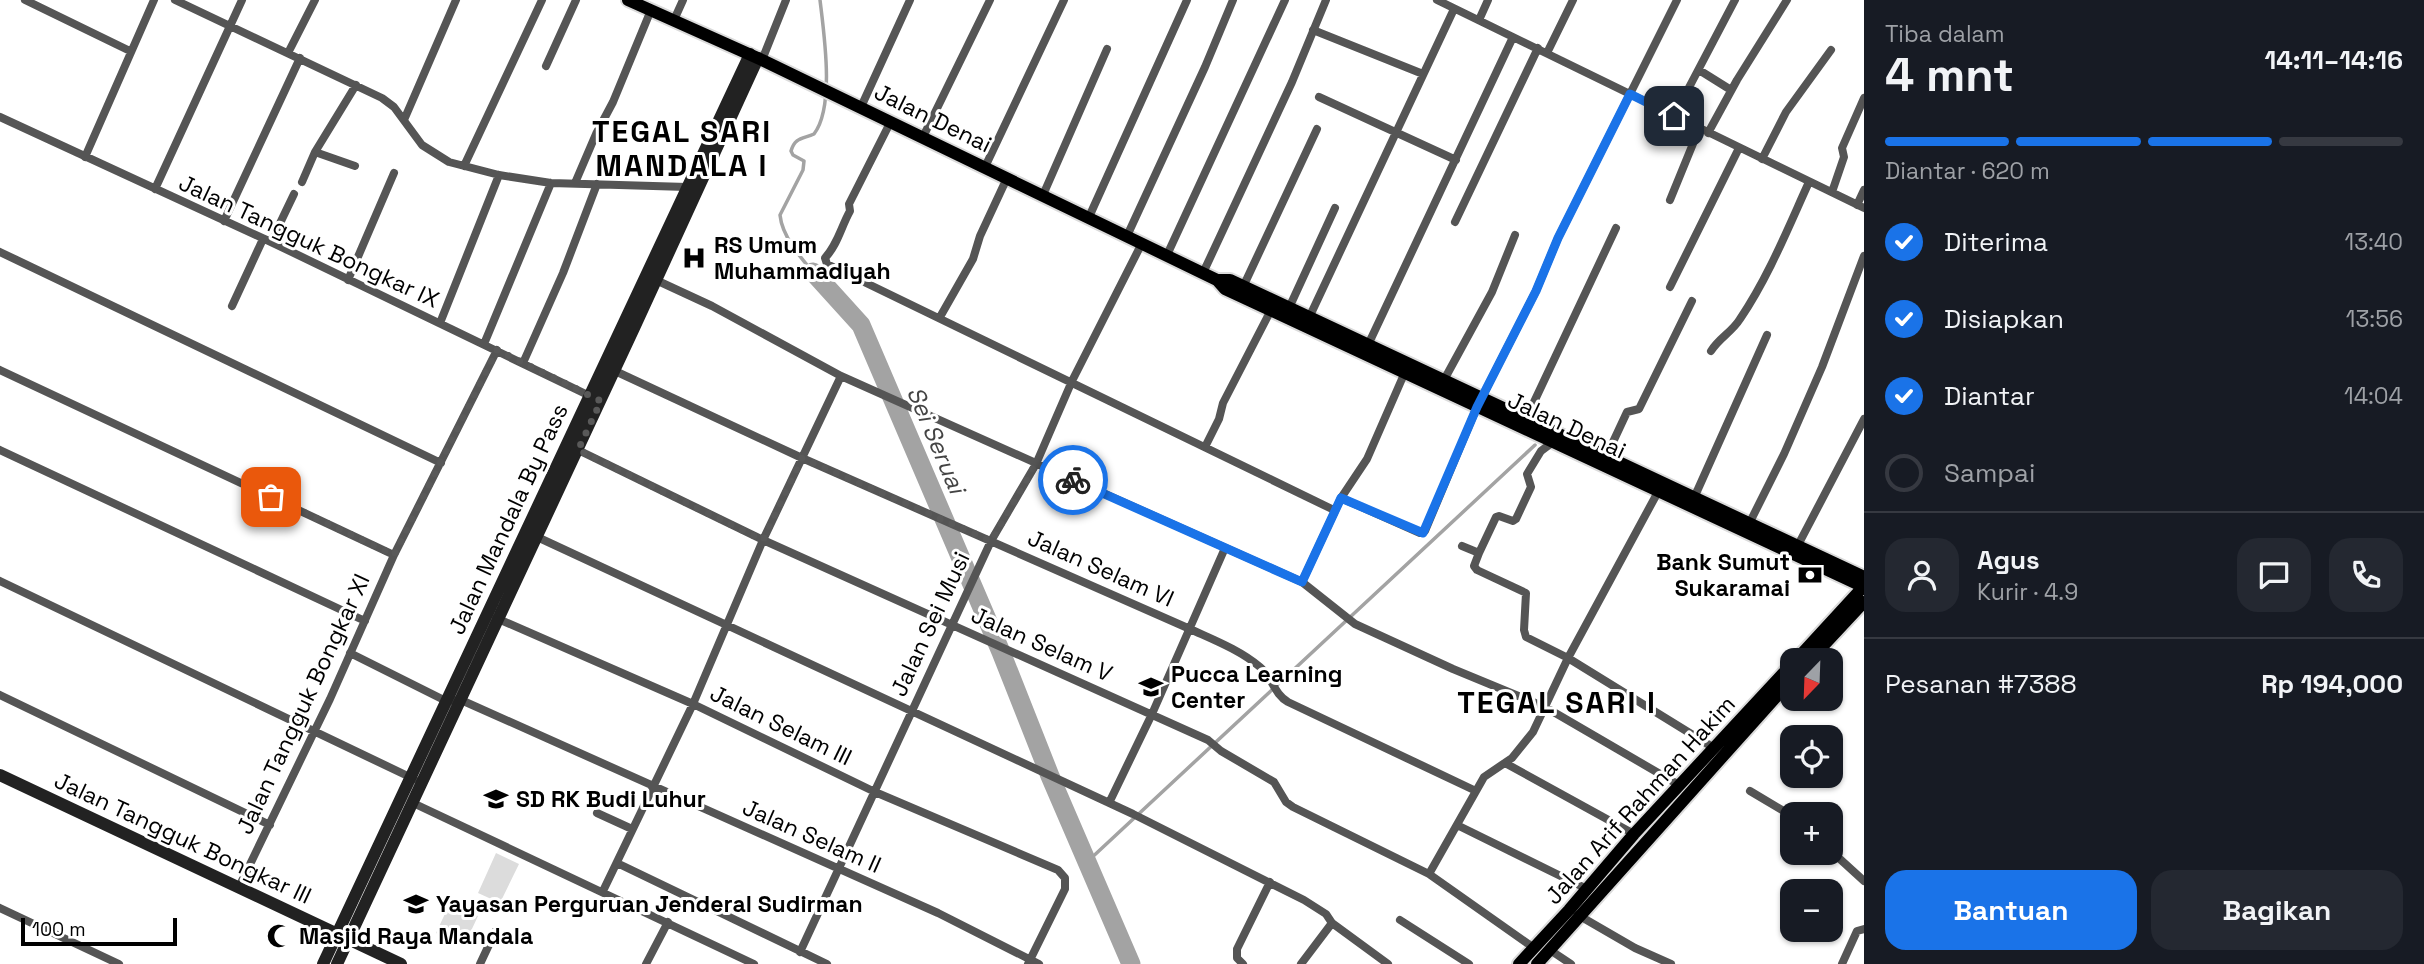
<!DOCTYPE html>
<html lang="id">
<meta charset="utf-8">
<style>
body{margin:0;font-family:"Space Grotesk",sans-serif;background:#242831;color:#f1f3f6;height:100vh;display:flex;flex-direction:column;font-size:26px;white-space:nowrap}
*{box-sizing:border-box;margin:0}
p{font-size:23px;color:#9ea1a6}
.icon{flex:none;width:38px;height:38px;fill:none;stroke:currentColor;stroke-width:2;stroke-linecap:round;stroke-linejoin:round}
.map{position:relative;flex:1;overflow:hidden}
.drawer{display:flex;flex-direction:column;background:#171b24;width:560px}
.drawer>*{flex:none}
.needle{width:46px;rotate:203deg}
.buttons{position:absolute;left:1780px;top:648px;display:grid;gap:14px}
.buttons a{display:grid;place-items:center;width:63px;height:63px;border-radius:14px;background:#171b24;box-shadow:0 2px 5px #0004;font-size:35px}
.scale{position:absolute;left:21px;bottom:18px;width:156px;box-sizing:border-box;padding-left:7px;border:4px solid #000;border-top:0;font-size:19px;line-height:24px;white-space:nowrap;color:#000;-webkit-text-stroke:5px #fff;paint-order:stroke}
.pin{position:absolute;display:grid;place-items:center;width:60px;height:60px;color:#fff;margin:-30px;border-radius:14px;box-shadow:0 4px 10px #0006}
.courier{position:absolute;display:grid;place-items:center;width:70px;height:70px;margin:-35px;border:5px solid #1a73e8;border-radius:50%;background:#fff;color:#222;box-shadow:0 2px 9px #0007}
.overview em{font-style:normal;font-weight:700}
.overview div{display:flex;flex-direction:column-reverse}
.overview{display:flex;align-items:center;justify-content:space-between;height:119px;padding:0 21px}
h1{font-size:46px;font-weight:700;line-height:52px}
.bar{display:grid;grid-template-columns:repeat(4,1fr);gap:10px 7px;align-content:center;height:84px;padding:0 21px}
.bar i{height:9px;border-radius:5px;background:#363941}
.bar .selected{background:#1a73e8}
.bar p{grid-column:span 4}
.line{display:flex;align-items:center;gap:18px;padding:0 21px;border-top:2px solid #363941}
.line div{flex:1}
.round{display:grid;place-items:center;flex:none;width:74px;height:74px;border-radius:21px;background:#242831}
ol{padding:0 21px;list-style:none}
li{display:flex;align-items:center;gap:21px;height:77px}
li p{margin-inline-start:auto}
li .icon{padding:7px;border-radius:50%;background:#1a73e8;color:#fff;stroke-width:4}
li:last-child{color:#9ea1a6}
li i{width:38px;height:38px;border:4px solid #363941;border-radius:50%}
.action{display:flex;gap:14px;margin-top:auto;padding:14px 21px}
.action a{flex:1;height:80px;border-radius:21px;background:#1a73e8;color:#fff;font-size:28px;font-weight:700;line-height:80px;text-align:center}
.action a+a{background:#242831;color:#f1f3f6}
main{display:flex;flex:1;min-height:0}
.map>svg:first-child{display:block}
.green{fill:#dcdcdc}
.lines{fill:none;stroke-linecap:round;stroke-linejoin:round}
.stream{stroke:#a3a3a3;stroke-width:3.5}
.river{stroke:#a3a3a3;stroke-width:19}
.primary-casing{stroke:#dbdbdb;stroke-width:16}
.street{stroke:#555;stroke-width:8}
.secondary{stroke:#222;stroke-width:12}
.primary{stroke:#000;stroke-width:12}
.done{stroke:#595959;stroke-width:7;stroke-dasharray:0 12.6}
.route{stroke:#1a73e8;stroke-width:9}
.labels{text-anchor:middle;stroke-width:6;stroke-linejoin:round;paint-order:stroke}
.street-label{font-size:23px;fill:#000;stroke:#fff}
.poi-label{font-size:23px;font-weight:bold;fill:#000;stroke:#fff;text-anchor:start}
.water-label{font-size:24px;font-style:italic;fill:#444;stroke:#fff}
.district-label{font-size:30px;font-weight:bold;letter-spacing:2px;fill:#000;stroke:#fff}
</style>
<main>
<div class="map">
<svg width="1864" height="964" viewBox="0 0 1864 964">
<rect width="100%" height="100%" fill="#fff"/>
<path class="green" d="M496,853L519,864L500,903L478,893Z
M450,903L478,916L464,946L436,933Z"/>
<g class="lines">
<path class="stream" d="M813,272C800,257 782,236 780,215L803,170L804,161L793,155L791,151C795,137 803,139 814,134C835,107 824,34 820,0
M1087,862L1535,445"/>
<path class="river" d="M813,272L861,325L1001,652L1050,776L1131,964"/>
<g class="primary-casing">
<path id="primary" d="M628,0L762,60L1217,280L1225,289L1864,587
M1217,280H1230L1864,577
M1796,660L1864,586
M1810,660L1864,602
M1519,964L1569,910L1634,834L1792,664
M1537,964L1792,679"/>
</g>
<path class="street" d="M25,0L130,51
M175,0L382,98L394,107L422,145L449,162L499,175L551,183L687,187
M1437,0L1864,208
M674,20L683,0
M1479,20L1488,0
M1313,30L1423,74
M288,53L315,0
M1547,53L1573,0
M762,60L786,0
M546,66L576,0
M1699,70L1731,90
M1319,97L1456,160
M861,107L910,0
M1674,116L1735,0
M0,117L271,242L592,397
M404,120L456,0
M891,121L849,204L850,211C841,227 838,244 825,258L827,264L1334,510
M1708,133L1737,80L1787,0
M923,137L990,0
M315,152L355,166
M85,157L154,0
M1762,159L1786,112L1831,50
M464,166L542,0
M985,167L1064,0
M302,182L315,152L356,85
M575,183L596,134L613,102L651,10
M155,189L242,0
M1832,192L1844,157L1842,148L1864,98
M1043,195L1107,49
M1670,200L1699,129
M1857,205L1864,190
M1089,217L1187,0
M224,221L300,58
M1455,222L1538,48
M1127,236L1205,67L1233,0
M271,242L294,194
M0,252L441,463
M1167,255L1285,0
M1203,273L1292,82L1326,0
M348,280L394,173
M658,281L712,306L841,376L1302,582L1355,624L1453,669L1545,707L1679,785
M1243,287L1317,129
M1670,287L1739,148
M232,306L263,239
M1289,308L1335,208
M940,317L973,259L980,236L1007,178
M1308,320L1454,9
M440,323L499,175
M484,344L551,183
M1368,345L1513,37
M1711,351C1719,338 1732,332 1740,319C1769,276 1788,228 1809,182
M523,363L563,273L597,184
M0,370L394,555
M615,371L802,458L1190,629C1214,640 1240,650 1260,667C1272,677 1274,694 1288,702L1476,791
M1444,380L1492,292L1515,235
M1526,419L1616,228
M1205,447L1219,419L1223,403L1271,310
M0,450L365,621
M578,450L763,540L1208,740L1221,751L1274,782L1286,802L1293,807L1429,874L1534,948
M1606,457L1627,412L1639,409L1692,301
M1341,498L1420,533L1425,531L1477,407L1536,291L1558,238L1677,0
M1694,498L1767,335
M1748,526L1784,454L1822,367L1864,256
M535,536L1133,814L1304,900L1326,914L1332,923L1388,964
M1462,546L1479,553L1474,566L1477,570L1526,593L1524,630L1526,637L1568,658L1714,748
M1796,549L1864,419
M1479,553L1496,517L1499,516L1513,521L1516,519L1531,487L1527,474L1541,451L1553,442
M0,581L414,779
M1302,582L1341,498L1367,459L1405,372
M496,618L693,704L875,792L1058,870L1065,878V889L1028,964
M350,653L446,701L461,700L938,913L1039,964
M0,695L270,825
M1505,763L1634,834
M1750,791L1792,816
M413,803L754,964
M1109,803L1152,714L1225,548
M597,813L632,829
M1457,825L1587,889
M1830,850L1864,881
M617,863L827,964
M1429,874L1484,777L1512,758L1533,732L1568,658L1659,490
M239,887L330,699L394,555L497,350
M603,891L693,704L763,540L841,376
M0,908L119,964
M1578,915L1635,948L1671,964
M1400,920L1469,964
M1550,950L1571,964
M800,952L991,541L1036,464L1072,381L1142,243
M480,964L495,932
M646,964L668,922
M1243,964L1237,958V949L1270,882
M1301,964L1332,923
M1842,964L1857,931L1864,929"/>
<path class="secondary" d="M0,775L401,964
M323,964L750,54
M337,964C479,662 620,361 758,58"/>
<use href="#primary" class="primary"/>
</g>
<g class="lines">
<path class="done" d="M271,497L394,555L497,350L601,401L578,450L763,540L802,458L991,541L1036,464L1073,480"/>
<path class="route" d="M1073,480L1302,582L1341,498L1423,533L1477,407L1536,291L1558,238L1630,94L1674,116"/>
</g>
<defs>
<g id="hospital-bare" transform="scale(1.89)"><path d="M-5-5h3v3.5h4V-5h3V5h-3V1.5h-4V5h-3Z" fill="#000" stroke="#fff" stroke-width="2.5" paint-order="stroke"/></g>
<g id="bank-bare" transform="scale(1.89)"><path d="M-6-4H6V4H-6ZM0-2.3a2.3 2.3 0 1 0 0 4.6a2.3 2.3 0 1 0 0-4.6Z" fill="#000" stroke="#fff" stroke-width="2.5" paint-order="stroke"/></g>
<g id="school-bare" transform="scale(1.89)"><path d="M0-5L7-2L0 1L-7-2ZM-4 1L0 2.5L4 1V4Q0 6-4 4Z" fill="#000" stroke="#fff" stroke-width="2.5" paint-order="stroke"/></g>
<g id="mosque-bare" transform="scale(1.89)"><path d="M3.5-4.9A6 6 0 1 0 3.5 4.9A5 5 0 1 1 3.5-4.9Z" fill="#000" stroke="#fff" stroke-width="2.5" paint-order="stroke"/></g>
</defs>
<g fill-rule="evenodd">
<use href="#hospital-bare" x="694" y="258"/>
<use href="#bank-bare" x="1810" y="575"/>
<use href="#school-bare" x="1151" y="687"/>
<use href="#school-bare" x="496" y="799"/>
<use href="#school-bare" x="416" y="904"/>
<use href="#mosque-bare" x="279" y="936"/>
</g>
<g class="labels">
<g class="street-label">
<text transform="translate(933 118) rotate(26)" y="8">Jalan Denai</text>
<text transform="translate(309 241) rotate(25)" y="8">Jalan Tangguk Bongkar IX</text>
<text transform="translate(1567 425) rotate(25)" y="8">Jalan Denai</text>
<text transform="translate(508 519) rotate(-65)" y="8">Jalan Mandala By Pass</text>
<text transform="translate(1101 568) rotate(24)" y="8">Jalan Selam VI</text>
<text transform="translate(930 624) rotate(-65)" y="8">Jalan Sei Musi</text>
<text transform="translate(1042 644) rotate(24)" y="8">Jalan Selam V</text>
<text transform="translate(303 704) rotate(-65)" y="8">Jalan Tangguk Bongkar XI</text>
<text transform="translate(781 725) rotate(26)" y="8">Jalan Selam III</text>
<text transform="translate(1640 800) rotate(-48)" y="8">Jalan Arif Rahman Hakim</text>
<text transform="translate(812 836) rotate(24)" y="8">Jalan Selam II</text>
<text transform="translate(183 838) rotate(25)" y="8">Jalan Tangguk Bongkar III</text>
</g>
<g class="poi-label">
<text x="714" y="253">RS Umum<tspan x="714" dy="26">Muhammadiyah</tspan></text>
<text x="1790" y="570" text-anchor="end">Bank Sumut<tspan x="1790" dy="26">Sukaramai</tspan></text>
<text x="1171" y="682">Pucca Learning<tspan x="1171" dy="26">Center</tspan></text>
<text x="516" y="807">SD RK Budi Luhur</text>
<text x="436" y="912">Yayasan Perguruan Jenderal Sudirman</text>
<text x="299" y="944">Masjid Raya Mandala</text>
</g>
<g class="water-label">
<text transform="translate(936 440) rotate(67)" y="8">Sei Seruai</text>
</g>
<g class="district-label">
<text x="682" y="142">TEGAL SARI<tspan x="682" dy="34">MANDALA I</tspan></text>
<text x="1557" y="713">TEGAL SARI I</text>
</g>
</g>
</svg>
<div class="buttons">
<a><svg class="needle" viewBox="-14 -14 28 28"><path d="M0-13l5 13h-10z" fill="#e53935"/><path d="M0 13l5-13h-10z" fill="#9ea1a6"/></svg></a>
<a><svg class="icon" aria-label="locate" viewBox="0 0 24 24"><circle cx="12" cy="12" r="6"/><path d="M12 2v4M12 18v4M2 12h4M18 12h4"/></svg></a>
<a>+</a>
<a>−</a>
</div>
<div class="scale">100 m</div>
<div class="pin" style="left:271px;top:497px;background:#ea580c"><svg class="icon" aria-label="bag" viewBox="0 0 24 24"><path d="M5 8h14l-1 12H6zM9 8a3 3 0 0 1 6 0"/></svg></div>
<div class="pin" style="left:1674px;top:116px;background:#1f2937"><svg class="icon" aria-label="home" viewBox="0 0 24 24"><path d="M3 11l9-7 9 7M6 9v11h12V9"/></svg></div>
<div class="courier" style="left:1073px;top:480px"><svg class="icon" aria-label="bike" viewBox="0 0 24 24"><circle cx="6" cy="16" r="4"/><circle cx="18" cy="16" r="4"/><path d="M6 16l4-8h5l3 8M10 8l3 8H6M13 5h3"/></svg></div>
</div>
<section class="drawer">
<div class="overview"><div><h1>4 mnt</h1><p>Tiba dalam</p></div><em>14:11–14:16</em></div>
<div class="bar"><i class="selected"></i><i class="selected"></i><i class="selected"></i><i></i><p>Diantar · 620 m</p></div>
<ol>
<li><svg class="icon" aria-label="check" viewBox="0 0 24 24"><path d="M5 12l5 5 9-10"/></svg>Diterima<p>13:40</p></li>
<li><svg class="icon" aria-label="check" viewBox="0 0 24 24"><path d="M5 12l5 5 9-10"/></svg>Disiapkan<p>13:56</p></li>
<li><svg class="icon" aria-label="check" viewBox="0 0 24 24"><path d="M5 12l5 5 9-10"/></svg>Diantar<p>14:04</p></li>
<li><i></i>Sampai</li>
</ol>
<div class="line" style="height:126px"><a class="round"><svg class="icon" aria-label="person" viewBox="0 0 24 24"><circle cx="12" cy="8" r="4"/><path d="M4 21q1-7 8-7t8 7"/></svg></a><div><b>Agus</b><p>Kurir · 4.9</p></div><a class="round"><svg class="icon" aria-label="chat" viewBox="0 0 24 24"><path d="M4 5h16v11H9l-5 4z"/></svg></a><a class="round"><svg class="icon" aria-label="phone" viewBox="0 0 24 24"><path d="M5 4h4l2 5-3 2q2 4 5 5l2-3 5 2v4C11 20 4 13 5 4z"/></svg></a></div>
<div class="line" style="height:91px"><div>Pesanan #7388</div><b>Rp 194,000</b></div>
<div class="action"><a>Bantuan</a><a>Bagikan</a></div>
</section>
</main>
